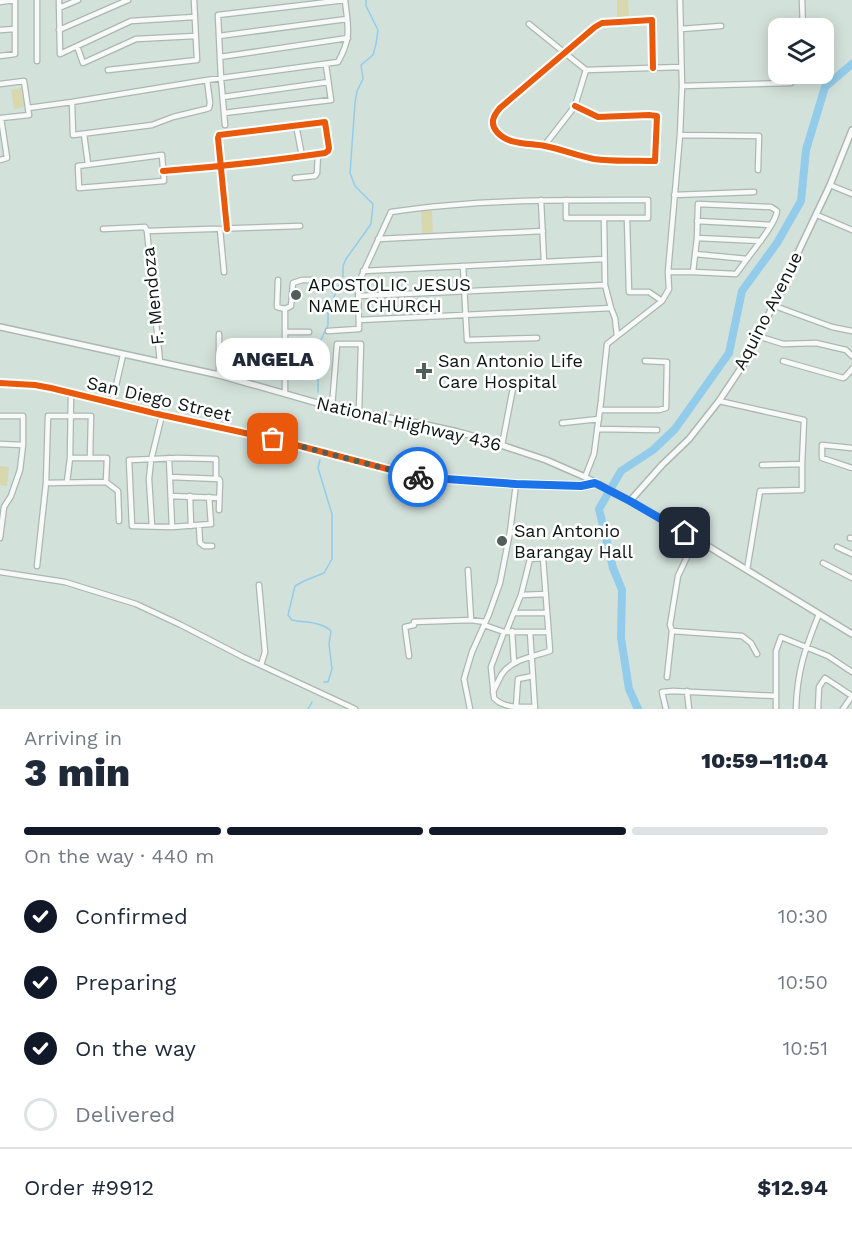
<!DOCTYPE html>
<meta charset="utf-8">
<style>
body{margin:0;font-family:"Work Sans",sans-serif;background:#f2f2f3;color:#1f2937;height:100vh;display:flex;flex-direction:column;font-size:22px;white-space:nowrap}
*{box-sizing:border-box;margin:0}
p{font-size:20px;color:#747a83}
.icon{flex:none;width:33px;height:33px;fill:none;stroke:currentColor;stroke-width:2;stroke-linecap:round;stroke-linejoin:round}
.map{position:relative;height:709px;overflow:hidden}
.sheet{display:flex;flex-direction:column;background:#fff;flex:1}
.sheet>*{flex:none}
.fabs{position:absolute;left:768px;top:18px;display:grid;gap:12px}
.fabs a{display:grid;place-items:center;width:66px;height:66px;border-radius:12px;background:#fff;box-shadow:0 3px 15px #0003;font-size:30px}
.pin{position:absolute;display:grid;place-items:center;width:51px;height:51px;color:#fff;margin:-26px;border-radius:12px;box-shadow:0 3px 9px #0006}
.courier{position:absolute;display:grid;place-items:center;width:60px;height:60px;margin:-30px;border:4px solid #1a73e8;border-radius:50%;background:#fff;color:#222;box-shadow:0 2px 8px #0007}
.bubble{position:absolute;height:42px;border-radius:18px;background:#fff;box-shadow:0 3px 15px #0003;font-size:20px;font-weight:800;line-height:42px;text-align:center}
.head em{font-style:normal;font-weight:800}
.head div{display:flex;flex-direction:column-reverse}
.head{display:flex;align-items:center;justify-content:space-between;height:102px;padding:0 24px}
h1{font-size:39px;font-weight:800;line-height:45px}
.bar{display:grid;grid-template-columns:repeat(4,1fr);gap:9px 6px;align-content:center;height:72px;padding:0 24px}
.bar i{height:8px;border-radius:4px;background:#e0e1e3}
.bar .on{background:#111827}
.bar p{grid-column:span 4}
.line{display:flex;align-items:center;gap:15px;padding:0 24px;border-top:2px solid #e0e1e3}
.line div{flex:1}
ol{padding:0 24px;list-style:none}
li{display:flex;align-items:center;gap:18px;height:66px}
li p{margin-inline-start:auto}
li .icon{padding:6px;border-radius:50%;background:#111827;color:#fff;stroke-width:4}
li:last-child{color:#747a83}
li i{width:33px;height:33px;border:3px solid #e0e1e3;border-radius:50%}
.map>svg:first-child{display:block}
.park{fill:#d8d8af}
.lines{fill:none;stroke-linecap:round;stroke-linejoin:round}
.stream{stroke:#93ccea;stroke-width:1.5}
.river{stroke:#93ccea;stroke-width:8}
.minor-casing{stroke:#acb7b2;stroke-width:7}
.major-casing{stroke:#acb7b2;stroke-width:8}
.minor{stroke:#f8fafa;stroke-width:4.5}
.major{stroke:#f8fafa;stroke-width:5}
.cycleway-casing{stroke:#fff;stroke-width:10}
.cycleway{stroke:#e8590c;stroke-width:6}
.done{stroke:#525e59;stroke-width:6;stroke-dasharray:0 10.8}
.route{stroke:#1a73e8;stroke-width:8}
.poi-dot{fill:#525e59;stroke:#fff;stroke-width:2}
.labels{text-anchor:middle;stroke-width:5;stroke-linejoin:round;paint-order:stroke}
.poi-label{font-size:18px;fill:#0d1713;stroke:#fff;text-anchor:start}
.street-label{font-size:18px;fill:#0d1713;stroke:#fff}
</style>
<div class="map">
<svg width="852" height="709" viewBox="0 0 852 709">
<rect width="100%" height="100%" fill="#d3e1db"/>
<path class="park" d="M617,0H628L629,16L617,17Z
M21,88L24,107L14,109L11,90Z
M421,211H432L433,233L422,234Z
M0,466L9,467L7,486L0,485Z"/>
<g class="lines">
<path class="stream" d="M318,392V359L319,344L328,325V311L343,276V266L346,259L371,224L373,204L355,186L350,173L355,103L357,91L363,79L361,65L373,55L376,44L378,30L366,6V0
M320,460L318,468L332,514V559L324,573L304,581L295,586L288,615L292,620C305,623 321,621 331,631L329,644L332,669L328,682H324
M308,709L312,702"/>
<path class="river" d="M638,709L629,689L621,638L622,590L613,568L599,509L621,471L653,450L675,429L729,353L742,291L777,243L801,201L806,150L825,87L852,64"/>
<g class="minor-casing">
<path id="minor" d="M37,0V61
M59,0L60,54L131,21L194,17
M802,0L803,28
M0,2L15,0
M59,8L78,0
M529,24L586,70L681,67
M681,29L721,26
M0,30L15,29
M59,30L128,0
M219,36L347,19
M77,46L83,63L136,39L195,36
M0,56L15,54V0
M220,57L348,38
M108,70L197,60L194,0
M0,84L24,81L29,115L1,118L7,158L0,160
M682,86L791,83
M223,97L328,82
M72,102L73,135L152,125L173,117L206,109L209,108L210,103L207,80
M575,106L598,117L649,115L657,116L655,161C635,160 614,162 594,159C577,156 561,149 545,146C529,143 508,145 497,132C489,123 494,115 500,108L595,27L602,23L652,20L653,68
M28,108L72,102L207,80L338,62C352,37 348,27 345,0
M224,113L331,100L326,65
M225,125L221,79L218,15L345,0
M296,125L302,156
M84,134L88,164
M680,135L759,136L758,170
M544,146L575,106L586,70
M162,155L164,181L79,188L78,166Z
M163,171C217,167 271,161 325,153L328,151L329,148L325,122L219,135L218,138L227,229
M295,178L315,176L317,173L318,154
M830,185L852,194
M674,195L754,192
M541,200L544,262
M817,215L852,230
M604,219L605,285L611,308L615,318L617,336
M627,219L629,292H649L662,301
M697,221L771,225
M103,229L145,227L147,231L300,226
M220,229L224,272
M147,231L160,362
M697,238L761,241
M378,239L543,231
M463,266L467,340L537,338
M363,271L604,259
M668,272H693L697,238L698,204L771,207L777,211C776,223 755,248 747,259
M693,272L736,274L747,259L695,254
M278,280L277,307L285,309L291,306L293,283L302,280H313
M359,296L605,285
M772,305L832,327L852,331
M359,320L611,308
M328,331L359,329L358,284L391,212C476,199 563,200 648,200V218H566V200
M285,332H309
M219,334V375
M758,336L783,344L816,343L846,350L852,356
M783,361L843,378L845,377L852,369
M0,383L35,385L51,388L162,415L273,439L418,477L516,484L581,486L595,483
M285,394V309
M719,401L804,420L802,464V490L760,491L747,570
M112,403L123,355
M332,407L337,344H361L359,412
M600,410H659L666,408L667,362L645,361
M0,416H23V445L20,470L11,496L4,507L0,538
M562,423L599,419
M597,429L657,430
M0,444L23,445
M502,445L513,388
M852,448L822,445V458L852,468
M70,458H107L106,482
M169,458L172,527
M762,465L802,464
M170,477L219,479L220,481L219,510
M585,477L594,454L601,401L607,344L662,301L669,289L668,272L680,135L682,86L680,0
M67,482L70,458L71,394
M46,483L106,482L118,491L119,521
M171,496L219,498
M190,496L191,526
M209,497L211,524L172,527L132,526L129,460L178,458L216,459V479
M199,525L200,543L204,546H212
M152,526L149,479L151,460L162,415
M510,532L534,535
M850,538H852
M837,547L852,554
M823,563L852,578
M37,566L46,483L48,416H91L90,458
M468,570L471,620
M0,572L65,582L136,604L181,625L243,657L355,709
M259,585L265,652L261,665
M521,595L546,594
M514,613H547
M484,625L504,632H548
M512,631L514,663
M672,631L742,636L751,643L757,654
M504,632L491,667L494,698C504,709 522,707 535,707
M530,632L535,709
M409,656L405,627L414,625V622L471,620L485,622
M667,677L672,631L670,625L678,576L695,540
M687,691L689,709
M493,692C496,686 499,679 502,674C512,659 535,656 550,651L543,558L530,559L521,595L506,632
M516,707L518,679L533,676
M470,709L464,679L466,672L472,652L489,614L500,583L510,532L516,484
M666,709L662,692L673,691L776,696
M776,709V651L781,637L828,656L852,672
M796,709C797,671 805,649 819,614
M818,709L819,687L825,678L852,696
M843,709L852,696"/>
</g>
<g class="major-casing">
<path id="major" d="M0,327L219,375L335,408L422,424L458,432L480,438L546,460L585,477L630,501L675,526L852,634
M630,501L662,465L689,439L719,401L749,356L830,185L852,130"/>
</g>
<use href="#minor" class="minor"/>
<use href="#major" class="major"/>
<g class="cycleway-casing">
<path id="cycleway" d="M575,106L598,117L649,115L657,116L655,161C635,160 614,162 594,159C577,156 561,149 545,146C529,143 508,145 497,132C489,123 494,115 500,108L595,27L602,23L652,20L653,68
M163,171C217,167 271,161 325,153L328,151L329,148L325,122L219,135L218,138L227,229
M0,383L35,385L51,388L162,415L273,439L418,477L516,484L581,486L595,483"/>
</g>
<use href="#cycleway" class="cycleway"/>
</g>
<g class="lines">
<path class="done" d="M273,439L418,477"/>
<path class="route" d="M418,477L516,484L581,486L595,483L630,501L685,533"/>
</g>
<g class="poi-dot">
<circle cx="296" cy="295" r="6"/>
<path d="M421 362h6v6h6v6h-6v6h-6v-6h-6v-6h6z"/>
<circle cx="502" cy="541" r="6"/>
</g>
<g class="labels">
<g class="poi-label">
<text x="308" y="291">APOSTOLIC JESUS<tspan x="308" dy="21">NAME CHURCH</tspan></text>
<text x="438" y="367">San Antonio Life<tspan x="438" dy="21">Care Hospital</tspan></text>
<text x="514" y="537">San Antonio<tspan x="514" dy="21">Barangay Hall</tspan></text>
</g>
<g class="street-label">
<text transform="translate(153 296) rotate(-96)" y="6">F. Mendoza</text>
<text transform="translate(768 311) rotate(-63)" y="6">Aquino Avenue</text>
<text transform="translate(159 399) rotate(13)" y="6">San Diego Street</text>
<text transform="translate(409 424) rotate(13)" y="6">National Highway 436</text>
</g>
</g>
</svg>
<div class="fabs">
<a><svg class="icon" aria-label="layers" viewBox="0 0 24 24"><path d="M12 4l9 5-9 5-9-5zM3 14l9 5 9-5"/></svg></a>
</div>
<div class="pin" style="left:273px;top:439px;background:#ea580c"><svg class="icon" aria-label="bag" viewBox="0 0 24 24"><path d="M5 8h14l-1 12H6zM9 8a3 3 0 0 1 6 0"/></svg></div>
<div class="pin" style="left:685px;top:533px;background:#1f2937"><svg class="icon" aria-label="home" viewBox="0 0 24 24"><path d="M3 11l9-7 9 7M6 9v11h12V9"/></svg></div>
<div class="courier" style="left:418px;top:477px"><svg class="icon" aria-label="bike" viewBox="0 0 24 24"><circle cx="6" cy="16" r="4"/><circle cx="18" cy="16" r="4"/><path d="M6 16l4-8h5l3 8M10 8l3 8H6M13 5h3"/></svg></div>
<div class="bubble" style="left:216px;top:338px;width:114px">ANGELA</div>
</div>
<section class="sheet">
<div class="head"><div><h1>3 min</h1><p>Arriving in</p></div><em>10:59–11:04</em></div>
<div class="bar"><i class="on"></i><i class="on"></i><i class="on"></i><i></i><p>On the way · 440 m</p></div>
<ol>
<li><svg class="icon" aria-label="check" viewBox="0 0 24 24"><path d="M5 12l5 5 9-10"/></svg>Confirmed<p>10:30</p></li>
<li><svg class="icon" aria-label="check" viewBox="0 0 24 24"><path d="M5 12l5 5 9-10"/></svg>Preparing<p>10:50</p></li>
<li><svg class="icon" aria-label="check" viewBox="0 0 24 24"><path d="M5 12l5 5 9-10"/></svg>On the way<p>10:51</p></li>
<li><i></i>Delivered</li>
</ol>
<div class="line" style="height:78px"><div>Order #9912</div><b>$12.94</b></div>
</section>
